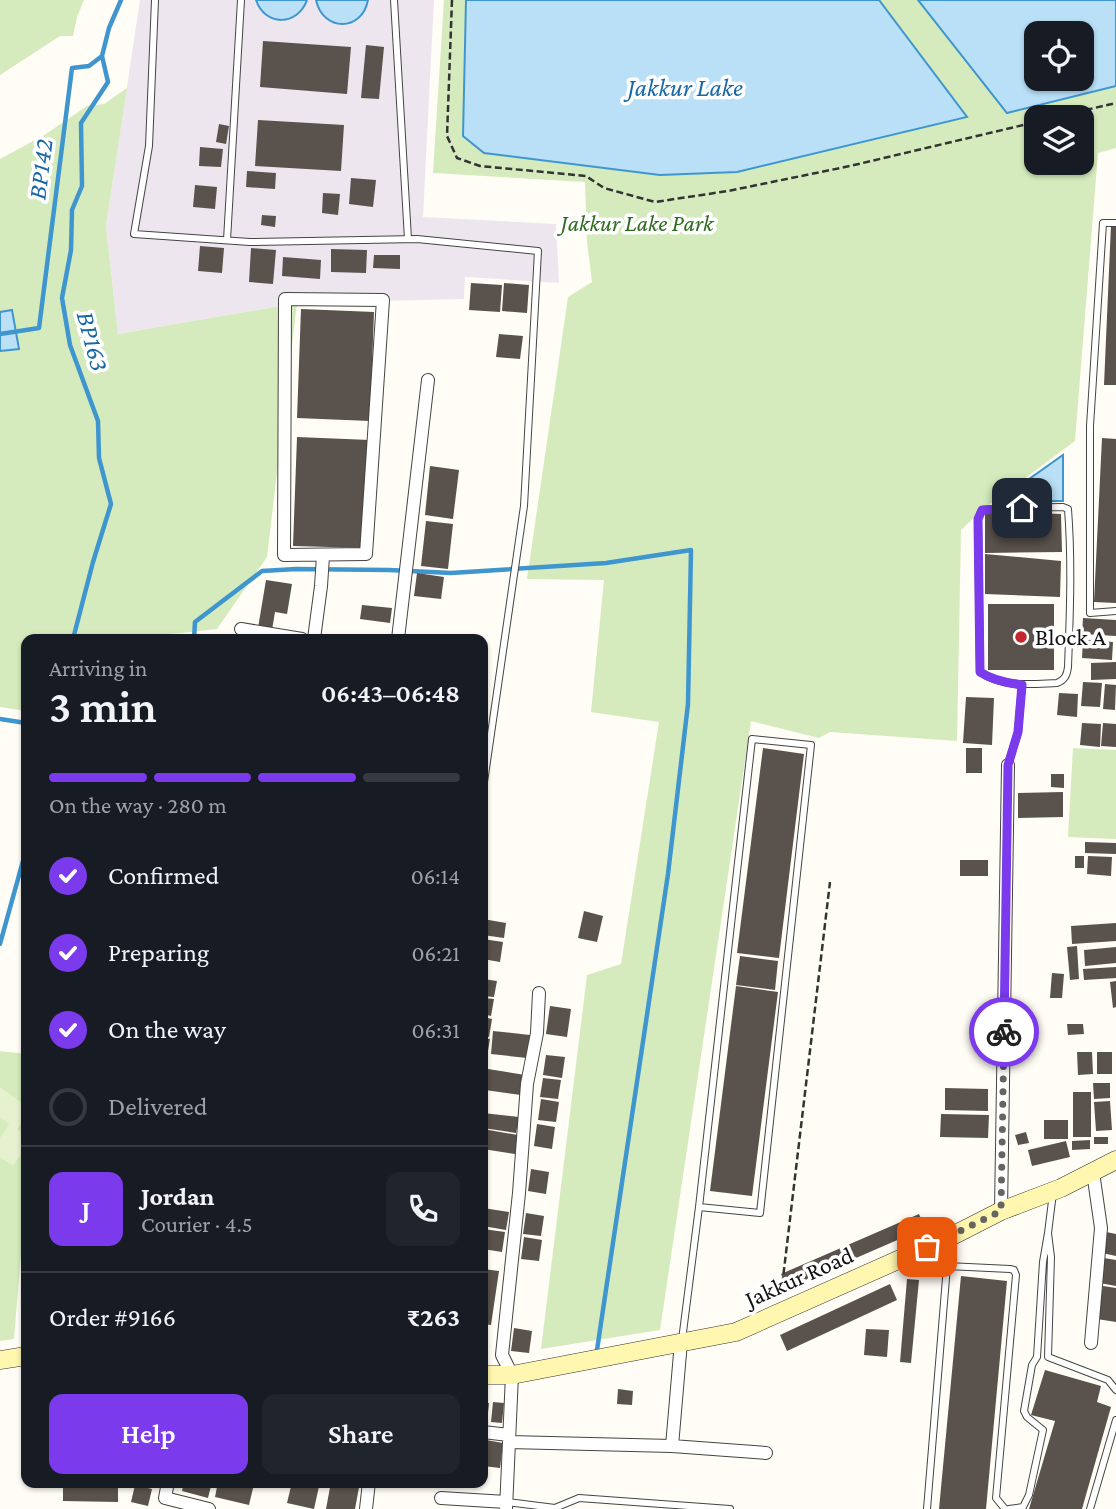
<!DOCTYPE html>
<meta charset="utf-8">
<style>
body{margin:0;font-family:"Crimson Pro",serif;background:#20242c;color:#f1f3f6;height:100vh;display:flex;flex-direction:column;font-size:26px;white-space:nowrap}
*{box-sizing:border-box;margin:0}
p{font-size:23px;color:#9ea1a6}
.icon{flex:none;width:38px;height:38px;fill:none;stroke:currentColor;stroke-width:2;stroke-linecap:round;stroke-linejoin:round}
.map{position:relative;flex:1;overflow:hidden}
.details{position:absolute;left:21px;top:634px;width:467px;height:854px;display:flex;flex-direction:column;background:#171b24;border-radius:14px;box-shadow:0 2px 5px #0004}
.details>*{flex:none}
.controls{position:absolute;left:1024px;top:21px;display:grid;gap:14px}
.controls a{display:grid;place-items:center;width:70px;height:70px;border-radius:14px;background:#171b24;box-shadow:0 2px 5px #0004;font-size:35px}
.pin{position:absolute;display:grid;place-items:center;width:60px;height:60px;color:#fff;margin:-30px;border-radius:14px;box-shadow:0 4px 10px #0006}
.courier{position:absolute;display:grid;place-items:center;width:70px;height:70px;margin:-35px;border:5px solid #7c3aed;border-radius:50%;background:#fff;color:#222;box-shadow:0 2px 9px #0007}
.head em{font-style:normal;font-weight:600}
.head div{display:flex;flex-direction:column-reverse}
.head{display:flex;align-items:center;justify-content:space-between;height:119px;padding:0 28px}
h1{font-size:46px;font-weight:600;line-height:52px}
.bar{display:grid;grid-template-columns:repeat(4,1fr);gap:10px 7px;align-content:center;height:84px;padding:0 28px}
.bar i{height:9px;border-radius:5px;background:#363941}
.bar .selected{background:#7c3aed}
.bar p{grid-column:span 4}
.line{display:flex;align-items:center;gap:18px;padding:0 28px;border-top:2px solid #363941}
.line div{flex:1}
.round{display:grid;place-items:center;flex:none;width:74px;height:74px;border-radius:14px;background:#20242c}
ol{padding:0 28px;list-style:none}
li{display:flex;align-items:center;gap:21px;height:77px}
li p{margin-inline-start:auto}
li .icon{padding:7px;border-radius:50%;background:#7c3aed;color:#fff;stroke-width:4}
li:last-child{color:#9ea1a6}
li i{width:38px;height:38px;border:4px solid #363941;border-radius:50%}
.action{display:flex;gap:14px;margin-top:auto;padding:14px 28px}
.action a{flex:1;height:80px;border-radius:14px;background:#7c3aed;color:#fff;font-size:28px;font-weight:600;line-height:80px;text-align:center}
.action a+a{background:#20242c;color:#f1f3f6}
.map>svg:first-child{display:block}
.industrial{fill:#eee6ef}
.green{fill:#d5ebbd;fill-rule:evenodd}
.pitch{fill:#e6f2cf}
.water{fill:#b9e0f7;stroke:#3f96cf;stroke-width:2;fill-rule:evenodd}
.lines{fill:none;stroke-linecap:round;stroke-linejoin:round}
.stream{stroke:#3f96cf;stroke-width:4.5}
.building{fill:#5a524d}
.lane-casing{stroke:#444;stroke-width:8}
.street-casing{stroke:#444;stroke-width:14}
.secondary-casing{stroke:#333;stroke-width:19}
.path{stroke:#333;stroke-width:2.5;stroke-dasharray:7 3.5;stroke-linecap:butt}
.lane{stroke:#fff;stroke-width:6}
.street{stroke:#fff;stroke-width:12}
.secondary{stroke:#fff6b0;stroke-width:18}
.done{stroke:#646461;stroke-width:7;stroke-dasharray:0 12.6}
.route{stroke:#7c3aed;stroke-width:9}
.poi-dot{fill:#c4262e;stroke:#fff;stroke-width:2.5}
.labels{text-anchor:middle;stroke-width:7;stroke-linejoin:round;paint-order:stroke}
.park-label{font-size:24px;font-style:italic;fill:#2f6b1f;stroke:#fff}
.poi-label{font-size:24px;fill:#111;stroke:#fff;text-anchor:start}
.street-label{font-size:24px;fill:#111;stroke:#fff}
.water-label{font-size:26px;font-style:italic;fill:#1768a6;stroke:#fff}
</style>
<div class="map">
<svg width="1116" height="1509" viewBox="0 0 1116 1509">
<rect width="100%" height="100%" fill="#fffdf5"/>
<path class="industrial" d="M140,0H434L423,217L556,224L559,283L465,277L464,299L297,303L118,334L106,226Z"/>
<path class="green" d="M0,0H84L77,17L73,36H60L0,75Z
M444,0H466L463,136L484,153L660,175L967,116L879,0H918L1007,113L1116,86V148L1098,153L1075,441L982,510L961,530L957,741L830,732L819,738L751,721L660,1330L541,1349L587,975L621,964L659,722L591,712L604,580L527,579L568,297L592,282L587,242L585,182L433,173ZM1036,117H1082V163H1036Z
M127,88L106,226L118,334L297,303L267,557L217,629L126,639H26V711L0,707V159L46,134L87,106L104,104Z
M1073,748L1116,750V839L1068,837Z
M0,1051L26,1054V1194L14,1339L0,1341Z"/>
<path class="pitch" d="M0,1087L26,1106V1116L17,1129L26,1136V1147L13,1166L0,1157V1138L9,1124L0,1117Z"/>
<path class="water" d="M256,0H307C298,26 265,27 256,0Z
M316,0H368C362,32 323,32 316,0Z
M466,0H879L967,117L737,172L660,175L484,153L463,136Z
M918,0H1116V86L1007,113ZM1036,33H1082V79H1036Z
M12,310L19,349L0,351V312Z
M1063,455V501H998Z"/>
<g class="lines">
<path class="stream" d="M0,334L39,328L72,68L89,66L102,56L109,28L121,0
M73,639L93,562L111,504L99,458L98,421L70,345L62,298L71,250L72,210L82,186L81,123L108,82L102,56
M194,639L195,622L262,571L296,569L389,570L451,573L606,563L691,550L688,704L668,874L597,1350
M0,719L26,723
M0,944L26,850"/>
</g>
<path class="building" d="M263,41L351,47L347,94L260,87Z
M366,45L384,47L379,99L361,98Z
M258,120L344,125L341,171L255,166Z
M219,124L229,126L226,144L216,142Z
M200,147L223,149L221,167L199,166Z
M247,171L276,173L275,189L246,187Z
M351,178L376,180L373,207L349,204Z
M195,185L217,187L215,209L193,207Z
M323,193L340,194L338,215L322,213Z
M262,215L276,216L275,227L261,225Z
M1111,225H1116V385H1104Z
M200,246L224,248L222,273L198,271Z
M251,248L276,250L273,284L249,282Z
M331,249L367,250L366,273L331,272Z
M374,255H400V269L373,268Z
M283,257L321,260L320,279L282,276Z
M471,283L502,285L500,312L469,310Z
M504,283L529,285L527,313L502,311Z
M301,309L374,312L370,421L297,418Z
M499,334L523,336L520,359L496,357Z
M297,437L370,440L366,548L293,546Z
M1102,438L1116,439V603L1094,602Z
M430,466L459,470L453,519L425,515Z
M985,511L1061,514L1062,552L985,553Z
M426,521L453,524L448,569L421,566Z
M985,554L1061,561L1060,597L985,594Z
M417,573L444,577L441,599L414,596Z
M266,580L292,584L287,614L275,612L272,630L258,628Z
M988,604H1054V670H988Z
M362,605L392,608L390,623L360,619Z
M1083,618L1116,620V636L1082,634Z
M1083,640L1113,642L1112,660L1082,658Z
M1116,662V679L1091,680V663Z
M1083,682L1102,683L1100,707L1081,706Z
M1105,684L1116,685L1115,710L1103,709Z
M1059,693L1078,694L1077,717L1057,715Z
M966,697L994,698L992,745L963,743Z
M1082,723L1101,724L1100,747L1080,745Z
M1103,723L1116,724V747L1101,746Z
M763,748L804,754L779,958L737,953Z
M966,748H982V773H966Z
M1051,774H1064V788L1051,787Z
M1063,792V817L1018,818V793Z
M1085,842L1116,843V854L1085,853Z
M1075,856H1084V868H1075Z
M1088,856L1112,857L1111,876L1087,874Z
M960,860H988V876H960Z
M584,911L603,916L597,942L578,938Z
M483,919L506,923L504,938L483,935Z
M1116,923V941L1072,944L1071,926Z
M483,939L503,942L500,962L483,959Z
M1077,946L1079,979L1070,980L1067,947Z
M1116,947V963L1085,966L1084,950Z
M740,956L778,961L775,990L736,985Z
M1116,967V978L1084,980L1083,969Z
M1052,973L1064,974L1062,998H1050Z
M483,979L497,981L494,997L483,996Z
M1116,981V1007L1113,1008L1110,982Z
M736,986L778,992L752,1196L710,1191Z
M483,998L494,999L491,1016L483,1014Z
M550,1006L571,1009L567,1037L546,1034Z
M483,1017L492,1019L489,1037L483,1036Z
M1067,1024H1083L1084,1034L1068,1035Z
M493,1031L530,1035L527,1058L491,1054Z
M483,1038L490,1039L487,1057L483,1056Z
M1077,1052H1092L1093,1074L1078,1075Z
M1097,1052H1112V1074H1097Z
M546,1055L565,1057L562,1078L543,1075Z
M488,1069L525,1075L521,1095L485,1090Z
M543,1078L561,1080L558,1099L540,1097Z
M1093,1083H1110V1098L1094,1099Z
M945,1088L988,1089V1111L945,1110Z
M1073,1092H1091V1137H1073Z
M541,1099L559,1102L556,1122L538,1120Z
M1110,1101L1112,1130L1096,1131L1094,1102Z
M483,1113L519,1117L516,1133L483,1128Z
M941,1114L989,1115L988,1138L940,1137Z
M1044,1120H1068V1139H1044Z
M537,1124L555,1127L552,1149L534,1146Z
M483,1129L518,1135L515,1154L483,1149Z
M1026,1132L1029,1143L1018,1145L1015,1135Z
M1094,1137H1108V1144H1094Z
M1090,1140V1149L1072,1150V1141Z
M1066,1141L1070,1157L1032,1166L1028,1150Z
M531,1169L549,1172L546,1194L528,1191Z
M483,1208L509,1212L506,1230L483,1226Z
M526,1213L544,1216L541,1236L523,1234Z
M919,1214L925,1228L787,1288L781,1274Z
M483,1229L505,1232L502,1252L483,1249Z
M1106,1232L1116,1234V1256L1102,1253Z
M524,1237L542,1240L539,1261L521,1259Z
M1104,1258L1116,1260V1286L1100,1283Z
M483,1269L499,1271L491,1325L483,1324Z
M961,1276L1007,1281L986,1509H939Z
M907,1279L919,1280L911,1363L900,1362Z
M890,1284L897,1300L787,1351L780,1335Z
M1103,1286L1116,1288V1322L1097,1319Z
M514,1328L532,1331L529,1353L511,1351Z
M866,1329L889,1330L887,1357L864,1355Z
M1045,1370L1101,1386L1097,1402L1111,1407L1082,1509H1029L1055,1421L1031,1415Z
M618,1389L633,1391L632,1405L617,1404Z
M493,1402L504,1403L502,1423L491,1422Z
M483,1403H489L487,1422L483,1421Z
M486,1440L503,1443L500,1468L483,1466Z
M63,1482H118V1502L63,1501Z
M184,1482H212L208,1498L182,1491Z
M218,1482L254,1484L249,1505L215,1497Z
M292,1482H320L314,1509L287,1503Z
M331,1482H360L355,1509H326Z
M135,1485L152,1489L148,1506L131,1502Z"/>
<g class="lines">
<g class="lane-casing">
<path id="lane" d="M155,0L149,146L134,234L250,242L417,239L538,251L524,506L483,789
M394,0L408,239
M1116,223H1103L1090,426V613L1116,611
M227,240L241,0
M1063,507L1068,509C1072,561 1070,614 1068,667C1067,675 1065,680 1057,683C1031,684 1003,688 980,672L978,519L982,510L1002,508Z
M1008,765L1018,732L1022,685
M1053,1193L1048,1233L1051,1257L1048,1357L1108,1380L1116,1390
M947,1266L1010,1269L1014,1270L1016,1275L996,1498L1005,1509
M682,1340L699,1207L752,739L811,745L760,1213L699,1207
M507,1502L555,1508L579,1498L730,1509
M927,1509L947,1266L951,1239
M1009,1509L1023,1507L1029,1495L1043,1430L1027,1417L1024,1411L1032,1365L1037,1357L1043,1262L1048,1233
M1090,1509L1116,1420"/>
</g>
<g class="street-casing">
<path id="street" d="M285,299L383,300L366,554L284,555Z
M241,629L302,639
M314,639L321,586L323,556
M398,639L428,380
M1001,1211L1008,765
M1091,1343L1101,1228L1093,1172
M483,1432L509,1435
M509,1442L672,1446L766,1453
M672,1446L681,1342
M168,1482L165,1498L209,1509
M441,1498L506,1502
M366,1509L369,1482
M506,1509L512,1375L502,1355L519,1193L527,1084L537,1033L539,993"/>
</g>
<g class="secondary-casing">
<path id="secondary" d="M0,1360L26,1356
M483,1375H512L736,1332L952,1236L1001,1211L1061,1188L1116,1160"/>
</g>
<path class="path" d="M452,0L447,136L457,158L480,166L586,176L604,188L655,202L728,191L850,166L1036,122
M1055,117L1116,103
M781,1295L830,882"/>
<use href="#lane" class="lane"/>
<use href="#street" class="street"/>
<use href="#secondary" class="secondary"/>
</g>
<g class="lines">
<path class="done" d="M927,1247L1001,1211L1004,1032"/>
<path class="route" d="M1004,1032L1008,765L1018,732L1022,685C1007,683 992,680 980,672L978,519L982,510L1022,508"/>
</g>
<circle class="poi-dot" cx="1021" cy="637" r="7"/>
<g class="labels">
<g class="park-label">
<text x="637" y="231">Jakkur Lake Park</text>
</g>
<g class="poi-label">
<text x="1035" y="645">Block A</text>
</g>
<g class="street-label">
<text transform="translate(799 1277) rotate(-24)" y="8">Jakkur Road</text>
</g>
<g class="water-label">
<text x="685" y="96">Jakkur Lake</text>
<text transform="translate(40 169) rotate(-83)" y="9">BP142</text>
<text transform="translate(93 341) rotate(75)" y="9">BP163</text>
</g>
</g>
</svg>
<div class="controls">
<a><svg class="icon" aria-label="locate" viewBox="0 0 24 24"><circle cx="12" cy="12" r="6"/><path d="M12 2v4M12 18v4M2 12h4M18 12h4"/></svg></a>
<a><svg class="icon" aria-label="layers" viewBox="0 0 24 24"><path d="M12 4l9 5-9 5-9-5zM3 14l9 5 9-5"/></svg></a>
</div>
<div class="pin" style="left:927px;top:1247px;background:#ea580c"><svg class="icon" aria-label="bag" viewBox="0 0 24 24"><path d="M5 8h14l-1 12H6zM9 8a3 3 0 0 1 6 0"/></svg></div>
<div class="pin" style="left:1022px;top:508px;background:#1f2937"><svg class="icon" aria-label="home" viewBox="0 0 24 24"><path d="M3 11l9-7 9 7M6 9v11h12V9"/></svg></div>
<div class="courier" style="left:1004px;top:1032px"><svg class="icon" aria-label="bike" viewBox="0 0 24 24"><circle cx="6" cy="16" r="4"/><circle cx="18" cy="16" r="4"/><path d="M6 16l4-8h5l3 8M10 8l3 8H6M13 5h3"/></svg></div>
<section class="details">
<div class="head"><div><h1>3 min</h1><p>Arriving in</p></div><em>06:43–06:48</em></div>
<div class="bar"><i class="selected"></i><i class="selected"></i><i class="selected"></i><i></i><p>On the way · 280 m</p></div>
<ol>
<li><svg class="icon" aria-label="check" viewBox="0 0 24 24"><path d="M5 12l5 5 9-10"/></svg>Confirmed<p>06:14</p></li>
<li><svg class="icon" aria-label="check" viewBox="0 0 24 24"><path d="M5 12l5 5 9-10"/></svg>Preparing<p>06:21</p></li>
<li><svg class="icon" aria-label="check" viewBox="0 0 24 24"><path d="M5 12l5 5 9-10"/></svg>On the way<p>06:31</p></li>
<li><i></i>Delivered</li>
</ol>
<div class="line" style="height:126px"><b class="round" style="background:#7c3aed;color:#fff">J</b><div><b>Jordan</b><p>Courier · 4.5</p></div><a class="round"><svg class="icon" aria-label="phone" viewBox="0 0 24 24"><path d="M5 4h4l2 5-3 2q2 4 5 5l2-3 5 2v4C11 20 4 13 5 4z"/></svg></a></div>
<div class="line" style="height:91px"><div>Order #9166</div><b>₹263</b></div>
<div class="action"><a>Help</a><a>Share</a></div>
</section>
</div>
